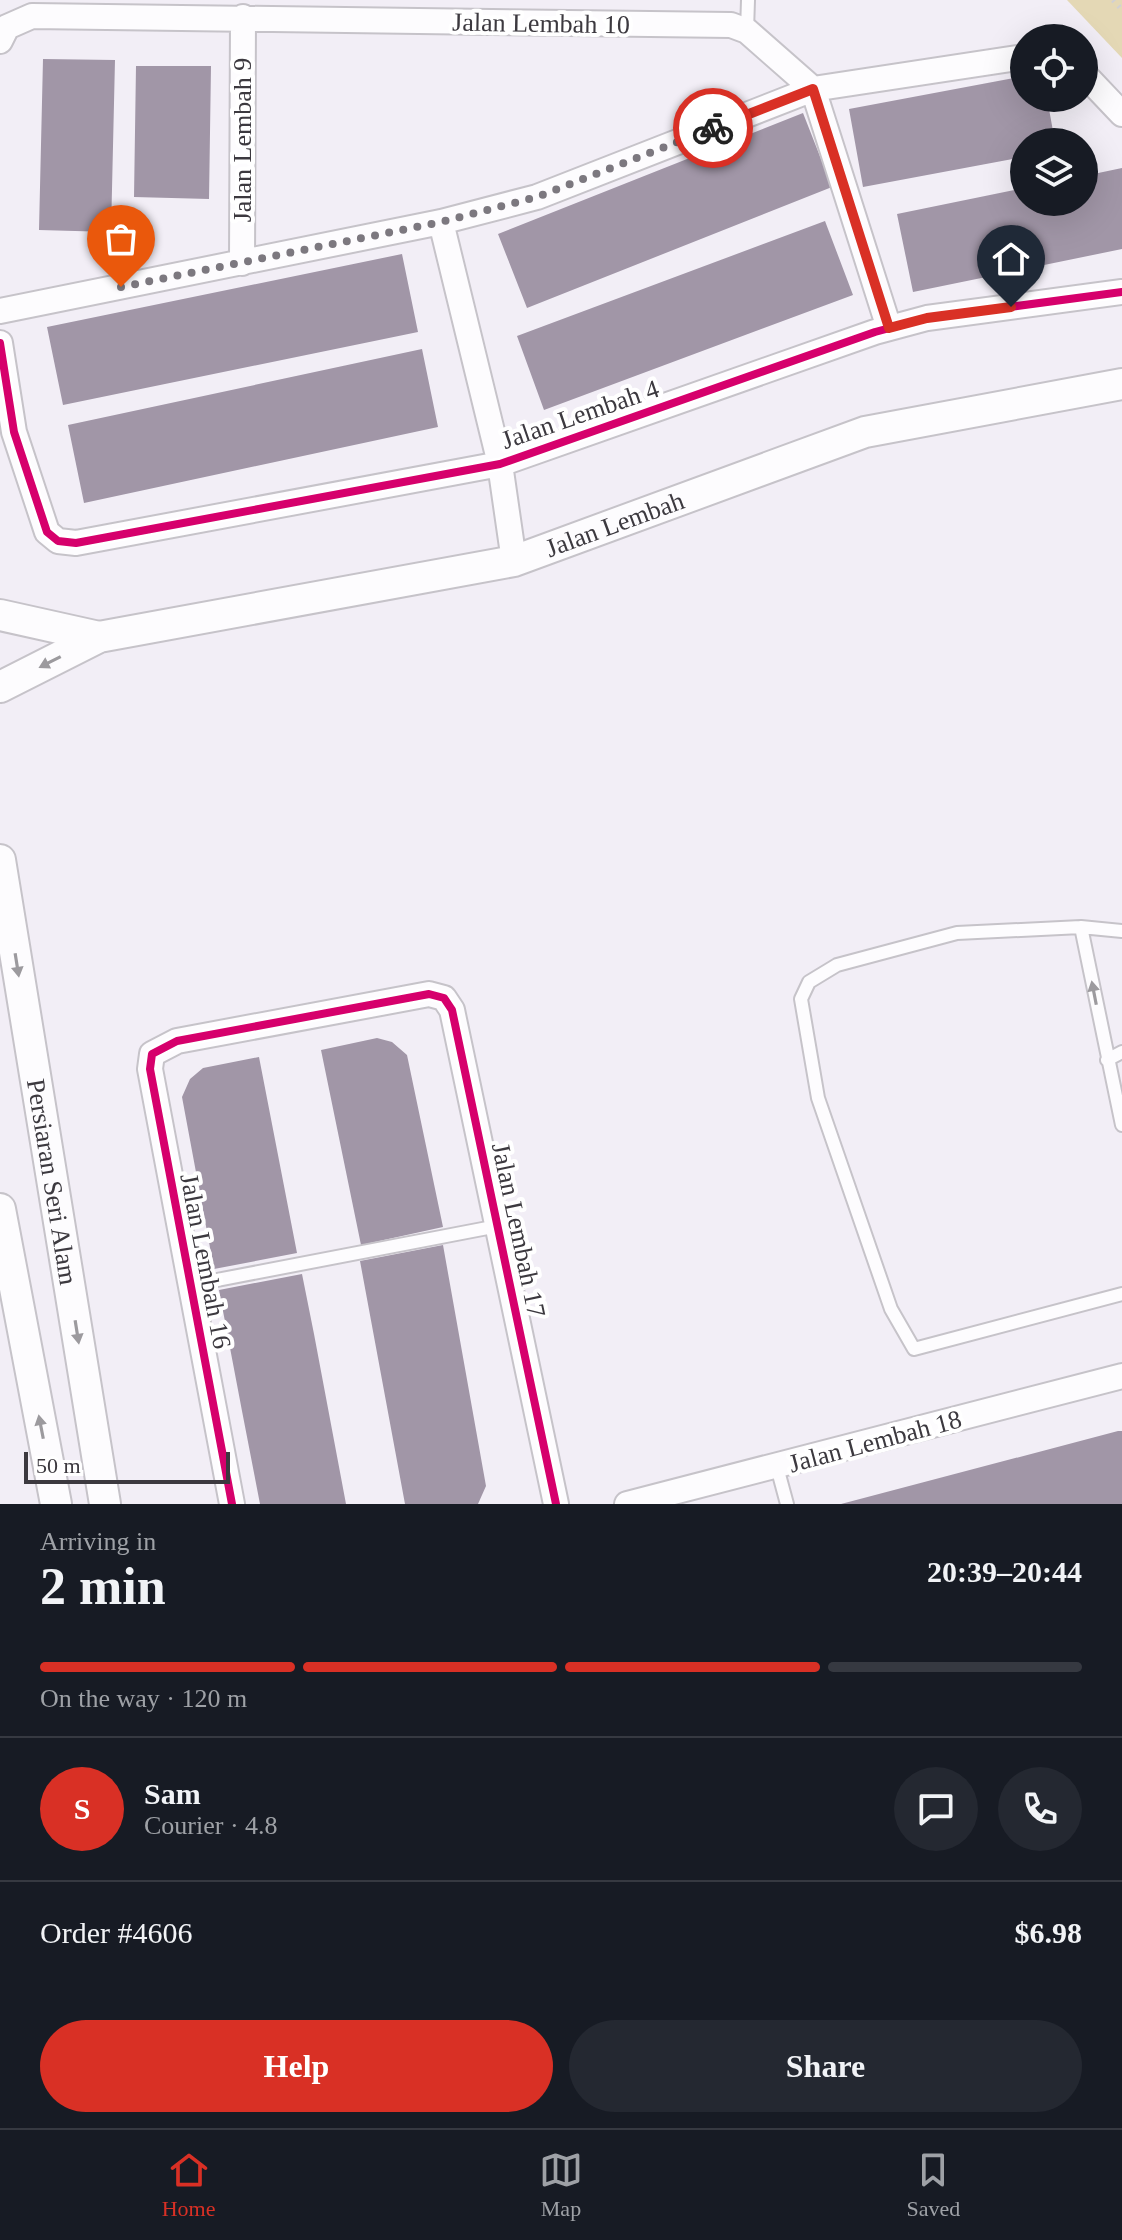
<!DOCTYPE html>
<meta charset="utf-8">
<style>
body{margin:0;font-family:Georgia,serif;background:#242831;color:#f1f3f6;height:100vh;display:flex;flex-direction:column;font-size:30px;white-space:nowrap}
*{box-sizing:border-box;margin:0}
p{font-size:26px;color:#9ea1a6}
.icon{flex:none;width:44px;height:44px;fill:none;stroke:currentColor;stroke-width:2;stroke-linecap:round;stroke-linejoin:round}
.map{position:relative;height:1504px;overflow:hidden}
.drawer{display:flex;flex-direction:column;background:#171b24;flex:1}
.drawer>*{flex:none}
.buttons{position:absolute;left:1010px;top:24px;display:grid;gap:16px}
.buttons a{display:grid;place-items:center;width:88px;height:88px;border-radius:50%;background:#171b24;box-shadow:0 8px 32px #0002;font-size:40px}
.scale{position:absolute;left:24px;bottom:20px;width:206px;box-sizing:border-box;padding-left:8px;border:4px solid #3c393f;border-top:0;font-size:22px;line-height:28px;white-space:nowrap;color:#3c393f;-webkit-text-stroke:6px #fff;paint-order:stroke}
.pin{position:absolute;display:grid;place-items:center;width:68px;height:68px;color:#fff;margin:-82px -34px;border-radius:50% 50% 50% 0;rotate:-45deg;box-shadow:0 0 8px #0007}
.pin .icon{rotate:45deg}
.courier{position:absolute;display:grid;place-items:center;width:80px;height:80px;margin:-40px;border:6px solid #d93025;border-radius:50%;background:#fff;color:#222;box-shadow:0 2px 10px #0007}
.overview em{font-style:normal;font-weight:700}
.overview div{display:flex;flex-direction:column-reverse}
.overview{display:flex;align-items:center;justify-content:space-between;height:136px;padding:0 40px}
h1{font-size:52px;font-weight:700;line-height:60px}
.bar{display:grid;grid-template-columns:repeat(4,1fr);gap:12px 8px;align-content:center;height:96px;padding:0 40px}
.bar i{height:10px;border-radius:6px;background:#363941}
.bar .current{background:#d93025}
.bar p{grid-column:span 4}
.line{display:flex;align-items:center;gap:20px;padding:0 40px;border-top:2px solid #363941}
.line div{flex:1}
.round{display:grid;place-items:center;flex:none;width:84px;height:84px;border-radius:42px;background:#242831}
.button{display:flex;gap:16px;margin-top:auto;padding:16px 40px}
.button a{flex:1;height:92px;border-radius:48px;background:#d93025;color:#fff;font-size:32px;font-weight:700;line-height:92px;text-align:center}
.button a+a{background:#242831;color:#f1f3f6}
.tabs{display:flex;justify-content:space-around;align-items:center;height:112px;border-top:2px solid #363941;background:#171b24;font-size:22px;color:#9ea1a6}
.tabs a{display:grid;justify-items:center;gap:4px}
.tabs .current{color:#d93025}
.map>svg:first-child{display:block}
.green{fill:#e4d8b5}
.building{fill:#a196a7}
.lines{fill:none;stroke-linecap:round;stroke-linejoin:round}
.service-casing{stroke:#c6c3c9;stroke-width:16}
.minor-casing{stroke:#c6c3c9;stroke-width:28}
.tertiary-casing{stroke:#c6c3c9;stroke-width:34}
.path{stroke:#d1d0d4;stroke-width:5;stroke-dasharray:2 6;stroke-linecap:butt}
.service{stroke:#fdfcfe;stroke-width:12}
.minor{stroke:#fdfcfe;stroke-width:24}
.tertiary{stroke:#fdfcfe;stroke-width:30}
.cycleway-casing{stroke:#fff;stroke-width:13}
.cycleway{stroke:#d6006c;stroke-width:8}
.oneway{fill:#9c9a9e}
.done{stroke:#7c787f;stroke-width:8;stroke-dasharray:0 14.4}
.route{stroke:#d93025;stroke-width:10}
.labels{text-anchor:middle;stroke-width:8;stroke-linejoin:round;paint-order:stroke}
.street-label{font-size:26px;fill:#3c393f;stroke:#fff}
</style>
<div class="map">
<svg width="1122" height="1504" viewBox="0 0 1122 1504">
<rect width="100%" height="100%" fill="#f2eef6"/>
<path class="green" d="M1067,0H1122V58Z"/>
<path class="building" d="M43,59L115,60L111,232L39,230Z
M136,66H211L209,199L134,197Z
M1024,76V98H1047L1055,142H1024V157L863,187L849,109Z
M803,113L832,187L527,308L498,234Z
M1122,168V249L913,292L897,214L1024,188V202H1084V176Z
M825,221L853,295L544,410L517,336Z
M402,254L418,332L63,405L47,327Z
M422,349L438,427L84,503L68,425Z
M377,1038L392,1042L407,1055L443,1227L361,1245L321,1050Z
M259,1057L297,1253L214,1269L182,1097L190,1079L203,1068Z
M443,1245L486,1486L478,1504H405L360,1261Z
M302,1274L314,1334L346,1504H260L242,1411L219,1290Z
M1118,1431H1122V1504H841Z"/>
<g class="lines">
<g class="service-casing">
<path id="service" d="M747,31L748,0
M1081,927L1122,1125
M1122,931L1081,927L957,933L837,965L809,982L801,999L818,1098L891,1309L914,1349L1122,1294
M1107,1060L1122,1052
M191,1285L498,1226
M777,1467L787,1504"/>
</g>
<g class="minor-casing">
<path id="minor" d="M0,41L7,27L32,16L731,25L747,31L813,89L889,328
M1084,74L1122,114
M441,222L500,464L514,561
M242,263L243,17
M0,311L441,222L537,197L813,89L1024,57
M0,343L14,432L47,532L58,541L76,543L500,464L875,332L927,318L1122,292
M232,1504L150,1069L152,1054L177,1041L429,994L444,998L452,1010L556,1504
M627,1504L1122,1376"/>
</g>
<g class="tertiary-casing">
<g id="tertiary">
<path d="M0,615L99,637"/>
<path id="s1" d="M0,687L99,637L514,561L865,432L1122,384"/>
<path id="s2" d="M0,860L105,1504"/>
<path d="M0,1209L56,1504"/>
</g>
</g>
<path class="path" d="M1113,0L1122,10"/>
<use href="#service" class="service"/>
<use href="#minor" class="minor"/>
<use href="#tertiary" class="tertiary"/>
<g class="cycleway-casing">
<path id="cycleway" d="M0,343L14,432L47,532L58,541L76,543L500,464L875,332L927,318L1122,292
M232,1504L150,1069L152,1054L177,1041L429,994L444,998L452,1010L556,1504"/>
</g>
<use href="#cycleway" class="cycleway"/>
</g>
<defs><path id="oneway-solid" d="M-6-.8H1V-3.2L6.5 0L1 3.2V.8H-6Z" transform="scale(2)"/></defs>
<g class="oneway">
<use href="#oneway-solid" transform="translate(50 662) rotate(153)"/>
<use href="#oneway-solid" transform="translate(17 965) rotate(81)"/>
<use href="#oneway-solid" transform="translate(1094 993) rotate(-101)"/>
<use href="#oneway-solid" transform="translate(77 1332) rotate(81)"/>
<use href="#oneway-solid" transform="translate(41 1427) rotate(-101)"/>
</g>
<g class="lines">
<path class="done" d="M121,287L441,222L537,197L713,128"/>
<path class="route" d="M713,128L813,89L889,328L927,318L1011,307"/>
</g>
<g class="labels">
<g class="street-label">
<text transform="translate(541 23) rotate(1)" y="9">Jalan Lembah 10</text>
<text transform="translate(242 140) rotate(-90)" y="9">Jalan Lembah 9</text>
<text transform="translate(580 414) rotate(-19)" y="9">Jalan Lembah 4</text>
<text dy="9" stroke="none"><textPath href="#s1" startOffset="640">Jalan Lembah</textPath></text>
<text dy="9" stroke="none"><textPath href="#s2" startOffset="326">Persiaran Seri Alam</textPath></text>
<text transform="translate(519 1230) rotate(78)" y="9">Jalan Lembah 17</text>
<text transform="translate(206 1261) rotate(79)" y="9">Jalan Lembah 16</text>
<text transform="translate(875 1441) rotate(-15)" y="9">Jalan Lembah 18</text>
</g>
</g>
</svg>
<div class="buttons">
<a><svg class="icon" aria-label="locate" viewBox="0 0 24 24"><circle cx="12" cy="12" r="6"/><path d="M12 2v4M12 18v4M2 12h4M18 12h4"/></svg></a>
<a><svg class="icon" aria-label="layers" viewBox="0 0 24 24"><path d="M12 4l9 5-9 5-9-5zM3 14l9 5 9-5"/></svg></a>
</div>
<div class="scale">50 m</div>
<div class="pin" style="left:121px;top:287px;background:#ea580c"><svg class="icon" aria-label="bag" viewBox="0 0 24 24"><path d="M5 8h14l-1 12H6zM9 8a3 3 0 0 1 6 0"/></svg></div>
<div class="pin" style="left:1011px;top:307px;background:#1f2937"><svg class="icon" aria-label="home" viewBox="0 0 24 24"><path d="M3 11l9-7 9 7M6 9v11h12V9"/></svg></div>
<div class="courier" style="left:713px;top:128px"><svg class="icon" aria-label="bike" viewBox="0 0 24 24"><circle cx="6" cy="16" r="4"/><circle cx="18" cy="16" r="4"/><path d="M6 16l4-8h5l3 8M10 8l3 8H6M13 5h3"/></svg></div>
</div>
<section class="drawer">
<div class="overview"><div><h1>2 min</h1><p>Arriving in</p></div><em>20:39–20:44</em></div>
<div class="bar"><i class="current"></i><i class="current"></i><i class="current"></i><i></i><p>On the way · 120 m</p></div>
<div class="line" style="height:144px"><b class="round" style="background:#d93025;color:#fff">S</b><div><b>Sam</b><p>Courier · 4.8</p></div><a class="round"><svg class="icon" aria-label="chat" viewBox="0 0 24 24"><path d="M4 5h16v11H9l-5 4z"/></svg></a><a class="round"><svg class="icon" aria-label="phone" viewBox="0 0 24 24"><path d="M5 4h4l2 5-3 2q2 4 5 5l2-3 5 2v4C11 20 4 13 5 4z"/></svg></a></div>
<div class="line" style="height:104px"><div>Order #4606</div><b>$6.98</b></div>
<div class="button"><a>Help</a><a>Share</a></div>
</section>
<nav class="tabs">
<a class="current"><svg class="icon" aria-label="home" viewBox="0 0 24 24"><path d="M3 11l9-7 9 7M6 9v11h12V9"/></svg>Home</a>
<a><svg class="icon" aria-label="map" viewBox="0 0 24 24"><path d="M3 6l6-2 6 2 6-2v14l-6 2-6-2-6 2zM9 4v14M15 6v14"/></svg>Map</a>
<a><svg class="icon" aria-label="saved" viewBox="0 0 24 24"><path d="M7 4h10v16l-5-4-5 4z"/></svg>Saved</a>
</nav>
